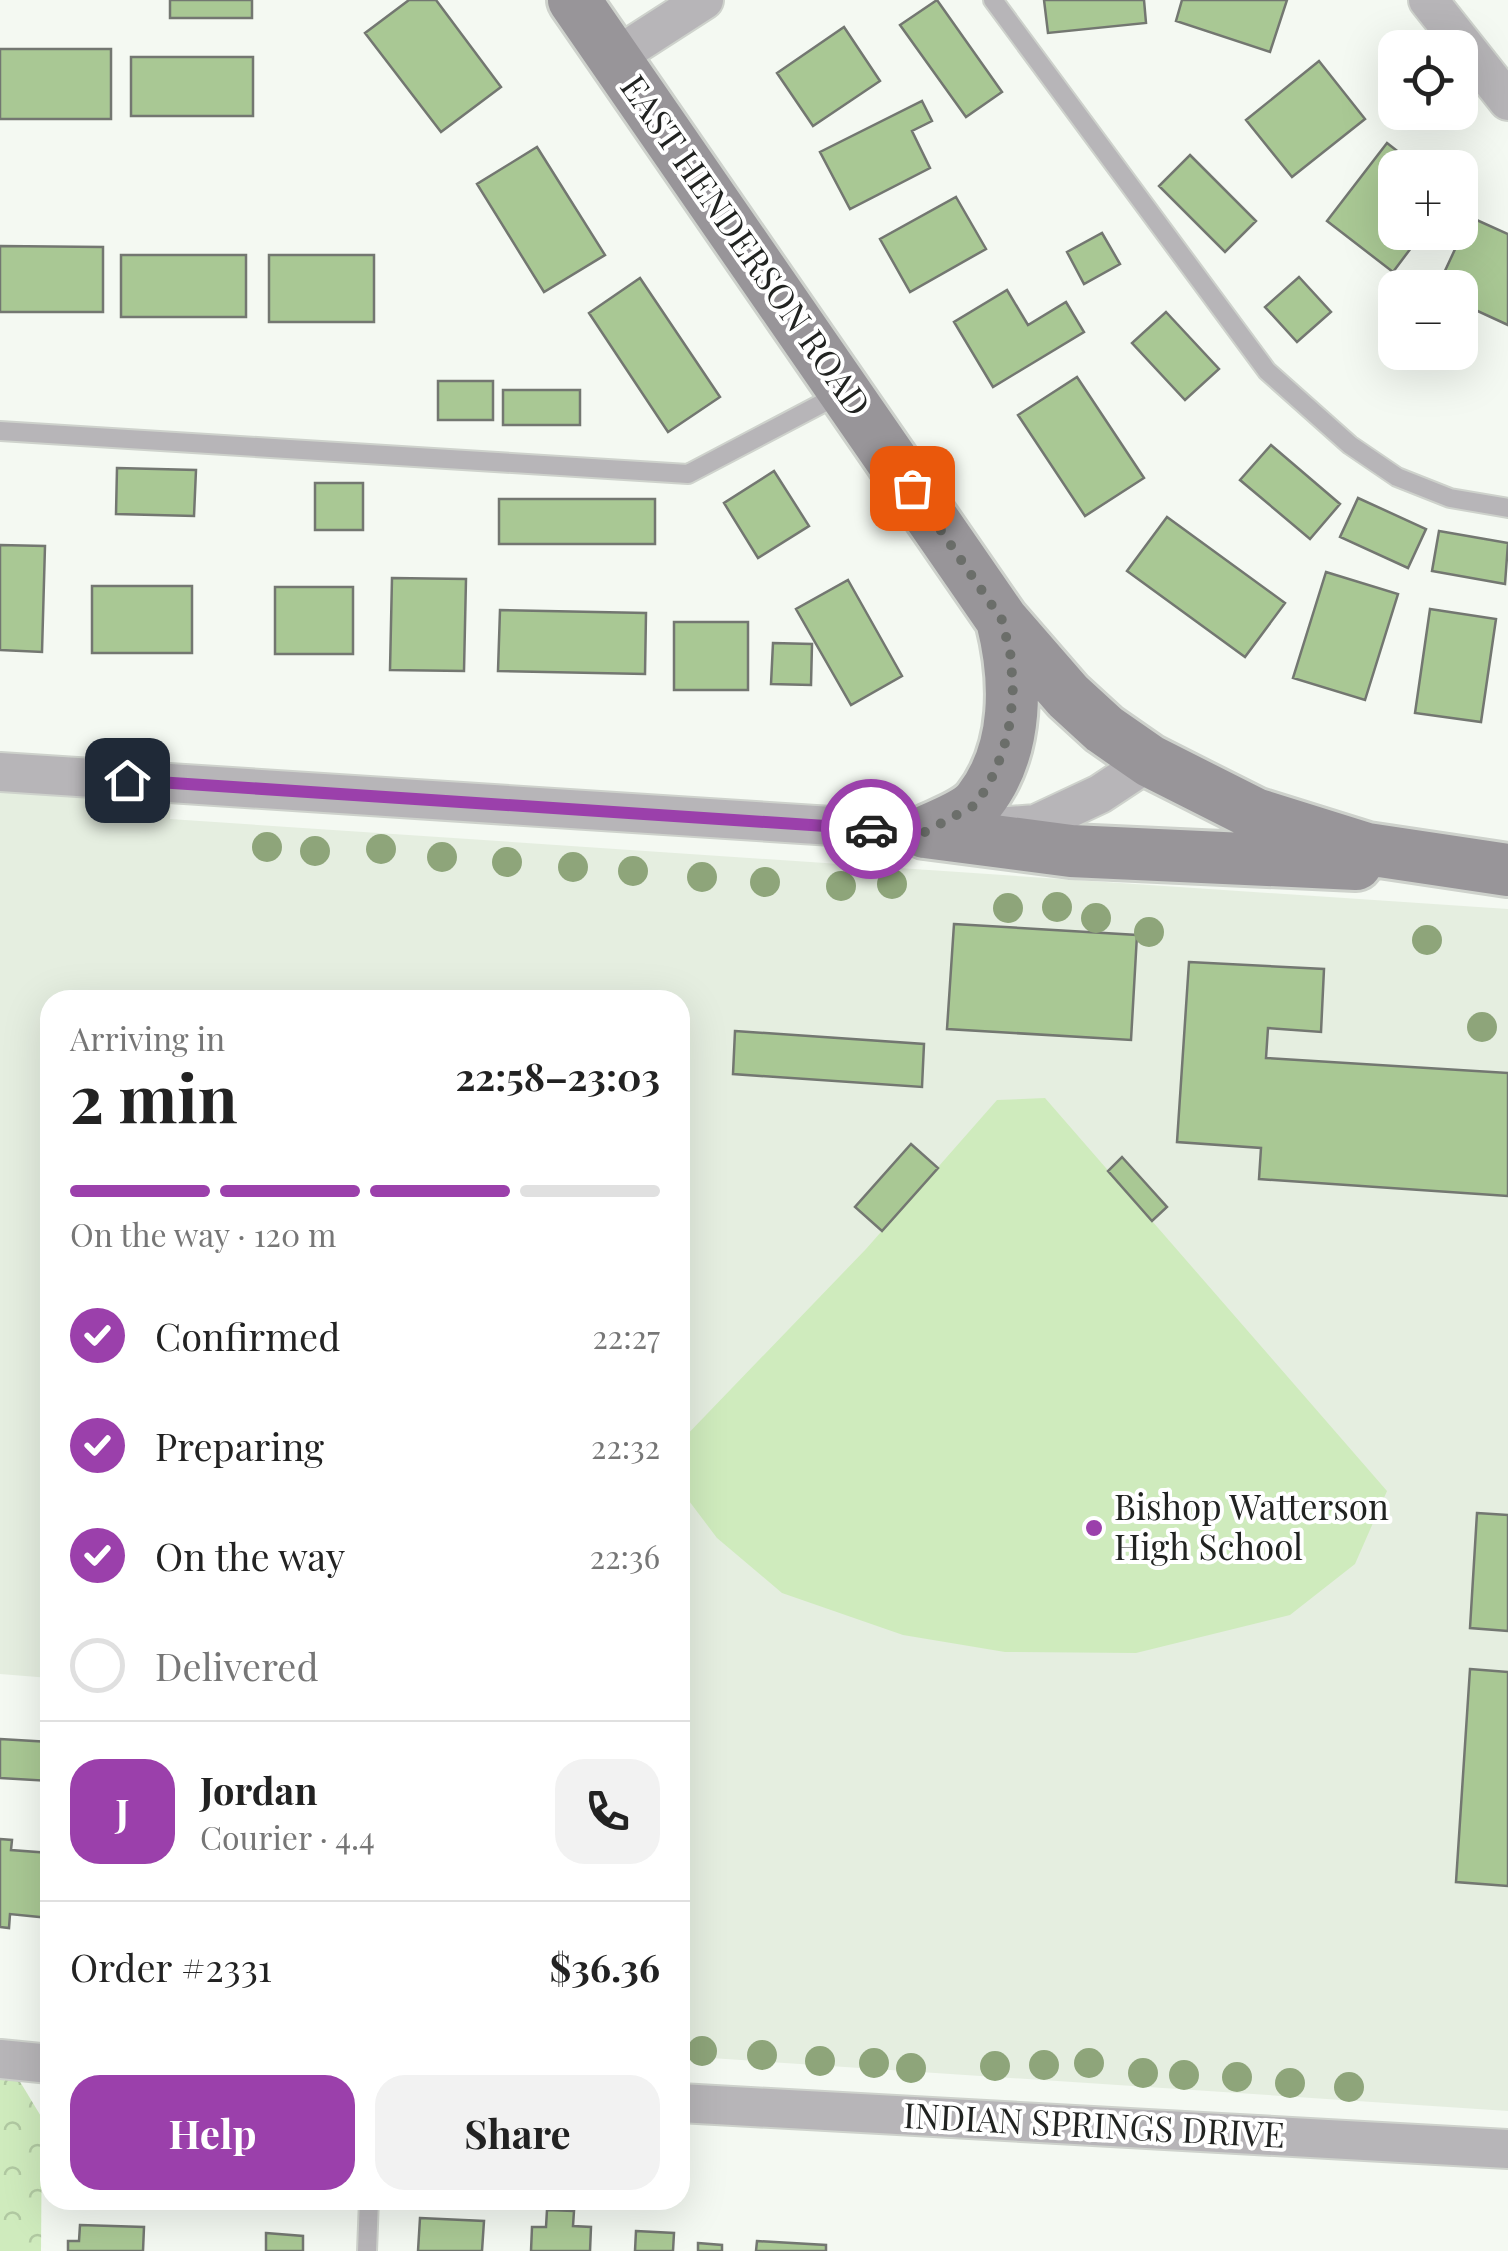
<!DOCTYPE html>
<meta charset="utf-8">
<style>
body{margin:0;font-family:"Playfair Display",serif;background:#f2f2f2;color:#222;height:100vh;display:flex;flex-direction:column;font-size:38px;white-space:nowrap}
*{box-sizing:border-box;margin:0}
p{font-size:32px;color:#767676}
.icon{flex:none;width:55px;height:55px;fill:none;stroke:currentColor;stroke-width:2;stroke-linecap:round;stroke-linejoin:round}
.map{position:relative;flex:1;overflow:hidden}
.sheet{position:absolute;left:40px;top:990px;width:650px;height:1220px;display:flex;flex-direction:column;background:#fff;border-radius:30px;box-shadow:0 10px 40px #0002}
.sheet>*{flex:none}
.controls{position:absolute;left:1378px;top:30px;display:grid;gap:20px}
.controls a{display:grid;place-items:center;width:100px;height:100px;border-radius:20px;background:#fff;box-shadow:0 10px 40px #0002;font-size:50px}
.pin{position:absolute;display:grid;place-items:center;width:85px;height:85px;color:#fff;margin:-42px;border-radius:20px;box-shadow:0 5px 15px #0006}
.courier{position:absolute;display:grid;place-items:center;width:100px;height:100px;margin:-50px;border:8px solid #9b40ab;border-radius:50%;background:#fff;color:#222;box-shadow:0 2px 12px #0007}
.overview em{font-style:normal;font-weight:700}
.overview div{display:flex;flex-direction:column-reverse}
.overview{display:flex;align-items:center;justify-content:space-between;height:170px;padding:0 30px}
h1{font-size:65px;font-weight:700;line-height:75px}
.bar{display:grid;grid-template-columns:repeat(4,1fr);gap:15px 10px;align-content:center;height:120px;padding:0 30px}
.bar i{height:12px;border-radius:8px;background:#e0e0e0}
.bar .on{background:#9b40ab}
.bar p{grid-column:span 4}
.line{display:flex;align-items:center;gap:25px;padding:0 30px;border-top:2px solid #e0e0e0}
.line div{flex:1}
.round{display:grid;place-items:center;flex:none;width:105px;height:105px;border-radius:30px;background:#f2f2f2}
ol{padding:0 30px;list-style:none}
li{display:flex;align-items:center;gap:30px;height:110px}
li p{margin-inline-start:auto}
li .icon{padding:10px;border-radius:50%;background:#9b40ab;color:#fff;stroke-width:4}
li:last-child{color:#767676}
li i{width:55px;height:55px;border:5px solid #e0e0e0;border-radius:50%}
.action{display:flex;gap:20px;margin-top:auto;padding:20px 30px}
.action a{flex:1;height:115px;border-radius:30px;background:#9b40ab;color:#fff;font-size:40px;font-weight:700;line-height:115px;text-align:center}
.action a+a{background:#f2f2f2;color:#222}
.map>svg:first-child{display:block}
.built{fill:#e5eee0}
.green{fill:#cfebbd}
.forest{fill:url(#forest-crowns)}
.building{fill:#a9c894;stroke:#737771;stroke-width:2.5}
.lines{fill:none;stroke-linecap:round;stroke-linejoin:round}
.service-casing{stroke:#ced2cc;stroke-width:22}
.minor-casing{stroke:#ced2cc;stroke-width:42}
.secondary-casing{stroke:#ced2cc;stroke-width:58}
.service{stroke:#b7b5b8;stroke-width:18}
.minor{stroke:#b7b5b8;stroke-width:38}
.secondary{stroke:#989599;stroke-width:52}
.tree{fill:#8ea57a}
.done{stroke:#6b6e6a;stroke-width:10;stroke-dasharray:0 18}
.route{stroke:#9b40ab;stroke-width:12}
.poi-dot{fill:#9b40ab;stroke:#fff;stroke-width:4}
.labels{text-anchor:middle;stroke-width:8;stroke-linejoin:round;paint-order:stroke}
.street-label{font-size:35px;fill:#212321;stroke:#fff}
.poi-label{font-size:35px;fill:#212321;stroke:#fff;text-anchor:start}
</style>
<div class="map">
<svg width="1508" height="2251" viewBox="0 0 1508 2251">
<defs>
<pattern id="forest-crowns" width="20" height="18" patternUnits="userSpaceOnUse" patternTransform="scale(2.5)"><rect width="20" height="18" fill="#cfebbd"/><path d="M2 6a3 3 0 1 1 6 0M12 15a3 3 0 1 1 6 0" fill="none" stroke="#b1c9a2"/></pattern>
</defs>
<rect width="100%" height="100%" fill="#f4f9f2"/>
<path class="built" d="M0,769L172,781L170,819L1508,909V2111L680,2056V1000H50V1678L0,1674Z"/>
<path class="green" d="M1045,1098L1387,1491L1355,1564L1290,1615L1136,1653L1005,1652L903,1635L782,1593L717,1538L680,1489V1442L866,1249L997,1100Z"/>
<path class="forest" d="M0,2079L19,2080L42,2118L41,2251H0Z"/>
<path class="building" d="M170,0H252V18H170Z
M409,0H436L501,87L441,132L365,33Z
M937,0L1002,92L966,117L900,25Z
M1044,0H1144L1146,23L1048,33Z
M1182,0H1287L1270,52L1176,21Z
M844,27L880,81L813,126L777,73Z
M0,49H111V119H0Z
M131,57H253V116H131Z
M1319,61L1365,119L1292,177L1246,120Z
M922,101L932,121L912,131L930,168L850,209L820,152Z
M1387,143L1419,168H1395V232H1423L1393,272L1327,221Z
M537,147L605,255L544,292L477,184Z
M1190,155L1256,221L1225,252L1159,186Z
M956,197L986,249L910,292L880,239Z
M1470,217L1508,234V325L1460,303V288H1437Z
M1102,233L1120,264L1084,284L1067,252Z
M0,246L103,247V312H0Z
M121,255H246V317H121Z
M269,255H374V322H269Z
M1299,277L1331,312L1297,342L1265,307Z
M640,278L720,397L668,432L589,313Z
M1007,290L1028,325L1066,302L1084,332L993,387L954,322Z
M1166,312L1219,369L1185,400L1132,343Z
M1077,377L1144,478L1085,516L1018,415Z
M438,381H493V420H438Z
M503,390H580V425H503Z
M1271,445L1340,504L1310,539L1240,480Z
M117,468L196,470L194,516L116,514Z
M774,471L809,526L758,558L724,503Z
M315,483H363V530H315Z
M1358,498L1426,529L1408,568L1340,537Z
M499,499H655V544H499Z
M1167,517L1285,603L1245,657L1127,571Z
M1439,531L1508,543L1505,584L1432,571Z
M0,545L45,546L42,652L0,650Z
M1326,572L1398,594L1365,700L1293,678Z
M392,578L466,579L464,671L390,670Z
M848,580L902,676L851,705L796,609Z
M92,586H192V653H92Z
M275,587H353V654H275Z
M1430,609L1496,619L1481,722L1415,713Z
M500,610L646,613L645,674L498,671Z
M674,622H748V690H674Z
M773,643L812,644L811,685L771,684Z
M954,924L1137,935L1131,1040L947,1029Z
M1189,962L1324,969L1321,1032L1268,1028L1266,1058L1508,1073V1196L1259,1179L1261,1148L1177,1142Z
M735,1031L924,1044L922,1087L733,1074Z
M911,1144L938,1168L882,1231L855,1207Z
M1122,1157L1167,1207L1152,1221L1108,1171Z
M1477,1513L1508,1515V1631L1470,1628Z
M1470,1669L1508,1672V1886L1456,1882Z
M0,1739L50,1742V1781L0,1778Z
M0,1839L12,1840L11,1850L50,1853V1918L10,1914L9,1928L0,1927Z
M547,2210L574,2211L573,2226L591,2227L590,2251H531L532,2227H546Z
M420,2218L484,2221L482,2251H418Z
M80,2225L144,2227L143,2251H68V2241H79Z
M636,2231L674,2233L673,2251H635Z
M266,2233L303,2236V2251H266Z
M757,2241L826,2245V2251H756Z
M698,2243L722,2245V2251H698Z"/>
<g class="lines">
<g class="service-casing">
<path id="service" d="M993,0L1267,371L1350,445L1397,477L1450,498L1508,508
M0,431L688,474L840,394
M367,2251L369,2200"/>
</g>
<g class="minor-casing">
<path id="minor" d="M1428,0L1508,101
M614,58L704,0
M0,772L925,832L1036,824L1100,794L1150,761
M0,2059L50,2064
M680,2103L1508,2149"/>
</g>
<g class="secondary-casing">
<path id="secondary" d="M574,0L1002,620L1068,696L1104,729L1150,761L1255,814L1367,849L1508,870
M925,832L1071,851L1356,864
M925,832C941,824 968,815 979,801C1019,750 1017,679 1002,620"/>
</g>
<use href="#service" class="service"/>
<use href="#minor" class="minor"/>
<use href="#secondary" class="secondary"/>
</g>
<g class="tree">
<circle cx="267" cy="847" r="15"/>
<circle cx="381" cy="849" r="15"/>
<circle cx="315" cy="851" r="15"/>
<circle cx="442" cy="857" r="15"/>
<circle cx="507" cy="862" r="15"/>
<circle cx="573" cy="867" r="15"/>
<circle cx="633" cy="871" r="15"/>
<circle cx="702" cy="877" r="15"/>
<circle cx="765" cy="882" r="15"/>
<circle cx="892" cy="884" r="15"/>
<circle cx="841" cy="886" r="15"/>
<circle cx="1057" cy="907" r="15"/>
<circle cx="1008" cy="908" r="15"/>
<circle cx="1096" cy="918" r="15"/>
<circle cx="1149" cy="932" r="15"/>
<circle cx="1427" cy="940" r="15"/>
<circle cx="1482" cy="1027" r="15"/>
<circle cx="702" cy="2051" r="15"/>
<circle cx="762" cy="2055" r="15"/>
<circle cx="820" cy="2061" r="15"/>
<circle cx="874" cy="2063" r="15"/>
<circle cx="1089" cy="2063" r="15"/>
<circle cx="1044" cy="2065" r="15"/>
<circle cx="995" cy="2066" r="15"/>
<circle cx="911" cy="2068" r="15"/>
<circle cx="1143" cy="2073" r="15"/>
<circle cx="1184" cy="2075" r="15"/>
<circle cx="1237" cy="2077" r="15"/>
<circle cx="1290" cy="2083" r="15"/>
<circle cx="1349" cy="2087" r="15"/>
</g>
<g class="lines">
<path class="done" d="M871,829L925,832L977,804L996,770L1008,734L1013,696L1011,657L1002,620L912,488"/>
<path class="route" d="M127,780L871,829"/>
</g>
<circle class="poi-dot" cx="1094" cy="1528" r="10"/>
<g class="labels">
<g class="street-label">
<text transform="translate(745 246) rotate(55)" y="12">EAST HENDERSON ROAD</text>
<text transform="translate(1094 2126) rotate(3)" y="12">INDIAN SPRINGS DRIVE</text>
</g>
<g class="poi-label">
<text x="1114" y="1520">Bishop Watterson<tspan x="1114" dy="40">High School</tspan></text>
</g>
</g>
</svg>
<div class="controls">
<a><svg class="icon" aria-label="locate" viewBox="0 0 24 24"><circle cx="12" cy="12" r="6"/><path d="M12 2v4M12 18v4M2 12h4M18 12h4"/></svg></a>
<a>+</a>
<a>−</a>
</div>
<div class="pin" style="left:912px;top:488px;background:#ea580c"><svg class="icon" aria-label="bag" viewBox="0 0 24 24"><path d="M5 8h14l-1 12H6zM9 8a3 3 0 0 1 6 0"/></svg></div>
<div class="pin" style="left:127px;top:780px;background:#1f2937"><svg class="icon" aria-label="home" viewBox="0 0 24 24"><path d="M3 11l9-7 9 7M6 9v11h12V9"/></svg></div>
<div class="courier" style="left:871px;top:829px"><svg class="icon" aria-label="car" viewBox="0 0 24 24"><path d="M5 17H2v-5l4-1 3-4h7l3 4 3 1v5h-3M9 17h6M6 11h13"/><circle cx="7" cy="17" r="2"/><circle cx="17" cy="17" r="2"/></svg></div>
<section class="sheet">
<div class="overview"><div><h1>2 min</h1><p>Arriving in</p></div><em>22:58–23:03</em></div>
<div class="bar"><i class="on"></i><i class="on"></i><i class="on"></i><i></i><p>On the way · 120 m</p></div>
<ol>
<li><svg class="icon" aria-label="check" viewBox="0 0 24 24"><path d="M5 12l5 5 9-10"/></svg>Confirmed<p>22:27</p></li>
<li><svg class="icon" aria-label="check" viewBox="0 0 24 24"><path d="M5 12l5 5 9-10"/></svg>Preparing<p>22:32</p></li>
<li><svg class="icon" aria-label="check" viewBox="0 0 24 24"><path d="M5 12l5 5 9-10"/></svg>On the way<p>22:36</p></li>
<li><i></i>Delivered</li>
</ol>
<div class="line" style="height:180px"><b class="round" style="background:#9b40ab;color:#fff">J</b><div><b>Jordan</b><p>Courier · 4.4</p></div><a class="round"><svg class="icon" aria-label="phone" viewBox="0 0 24 24"><path d="M5 4h4l2 5-3 2q2 4 5 5l2-3 5 2v4C11 20 4 13 5 4z"/></svg></a></div>
<div class="line" style="height:130px"><div>Order #2331</div><b>$36.36</b></div>
<div class="action"><a>Help</a><a>Share</a></div>
</section>
</div>
